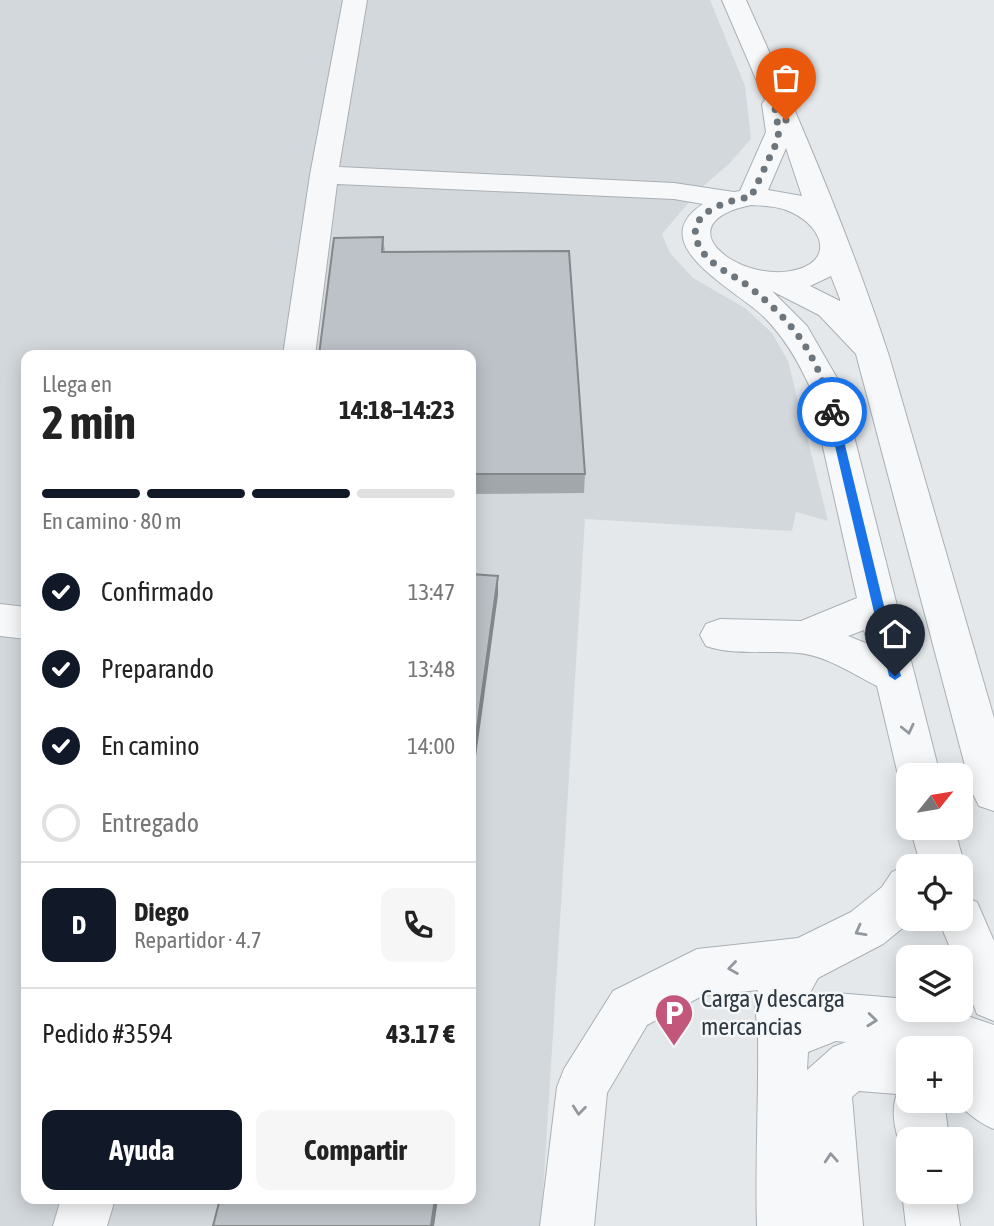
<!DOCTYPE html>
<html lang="es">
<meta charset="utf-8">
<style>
body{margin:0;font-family:"Asap Condensed",sans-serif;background:#f6f6f6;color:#222;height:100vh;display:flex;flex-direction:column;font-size:26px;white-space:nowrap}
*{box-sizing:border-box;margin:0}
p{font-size:23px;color:#767676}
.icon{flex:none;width:38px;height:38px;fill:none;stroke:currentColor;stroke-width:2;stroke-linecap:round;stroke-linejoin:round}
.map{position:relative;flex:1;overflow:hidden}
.panel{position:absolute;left:21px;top:350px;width:455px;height:854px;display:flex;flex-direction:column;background:#fff;border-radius:14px;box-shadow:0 4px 18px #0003}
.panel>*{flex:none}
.needle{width:46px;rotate:60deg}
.controls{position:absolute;left:896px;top:763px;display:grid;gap:14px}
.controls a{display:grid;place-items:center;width:77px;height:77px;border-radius:14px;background:#fff;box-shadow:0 4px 18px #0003;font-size:35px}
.pin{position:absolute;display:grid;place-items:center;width:60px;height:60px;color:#fff;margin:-72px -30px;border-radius:50% 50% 50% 0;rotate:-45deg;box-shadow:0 0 7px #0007}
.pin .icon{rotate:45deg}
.courier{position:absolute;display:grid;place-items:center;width:70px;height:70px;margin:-35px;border:5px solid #1a73e8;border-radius:50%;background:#fff;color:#222;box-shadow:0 2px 9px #0007}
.overview em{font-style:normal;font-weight:700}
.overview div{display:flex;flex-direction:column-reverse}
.overview{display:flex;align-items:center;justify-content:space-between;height:119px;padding:0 21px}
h1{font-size:46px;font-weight:700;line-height:52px}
.bar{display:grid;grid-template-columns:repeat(4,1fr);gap:10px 7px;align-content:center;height:84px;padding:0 21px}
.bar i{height:9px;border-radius:5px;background:#e0e0e0}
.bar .selected{background:#111827}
.bar p{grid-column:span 4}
.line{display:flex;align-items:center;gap:18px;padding:0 21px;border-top:2px solid #e0e0e0}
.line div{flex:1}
.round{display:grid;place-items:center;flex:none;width:74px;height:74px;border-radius:14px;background:#f6f6f6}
ol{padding:0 21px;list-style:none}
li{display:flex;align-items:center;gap:21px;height:77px}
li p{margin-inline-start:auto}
li .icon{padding:7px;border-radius:50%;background:#111827;color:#fff;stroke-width:4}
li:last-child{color:#767676}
li i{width:38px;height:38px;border:4px solid #e0e0e0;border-radius:50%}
.button{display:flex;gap:14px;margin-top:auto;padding:14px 21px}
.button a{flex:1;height:80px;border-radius:14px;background:#111827;color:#fff;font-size:28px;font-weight:700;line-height:80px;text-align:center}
.button a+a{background:#f6f6f6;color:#222}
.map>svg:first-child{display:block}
.built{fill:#d3d8dc;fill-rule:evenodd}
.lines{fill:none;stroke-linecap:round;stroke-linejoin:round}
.minor-casing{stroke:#a9b0b5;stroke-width:2}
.minor{fill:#f7f8f9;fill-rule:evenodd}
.wall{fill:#a2a7ab}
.shaded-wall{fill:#84888b}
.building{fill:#bcc2c7;stroke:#84888b;stroke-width:2}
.oneway{stroke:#92989e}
.route{fill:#1a73e8}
.done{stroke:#6d767d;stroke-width:7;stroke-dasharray:0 12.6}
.labels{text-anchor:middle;stroke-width:5;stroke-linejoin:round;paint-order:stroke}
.near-poi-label{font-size:24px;fill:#2d3942;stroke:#f4f6f8;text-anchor:start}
</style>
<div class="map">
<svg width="994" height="1226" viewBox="0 0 994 1226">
<rect width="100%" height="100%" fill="#e4e8eb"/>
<path class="built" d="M0,0H710L745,86L751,139L729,164L701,188L662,234L670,253L693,278L745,308L772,333L788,361L828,521L796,512L792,531L585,519L541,1226H0ZM26,355H471V1199H26Z"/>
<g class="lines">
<g class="minor-casing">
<path id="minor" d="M343,0H367L339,167L674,183L734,192L740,191L766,132L762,104L765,100L722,0H746C799,118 849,234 889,356L994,718V811L979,806L972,792L856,354L819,315L772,291L807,326L841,385L940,775H908V790L904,788L898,775L877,686C853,674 825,655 798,653C767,650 735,656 706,646L700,635L706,624L720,619L801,621L857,598L809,385C797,359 784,337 764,317C737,290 641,244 703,204L674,199L337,184L315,355H283L310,175ZM786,148L802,196L768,190ZM751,205C766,206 780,206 793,213C825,229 834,263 791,271C735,281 664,223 751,205ZM831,276L840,299V301L810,286ZM864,630L868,644L848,636Z
M0,604L26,607V639L0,636Z
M910,828H954L965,866L961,877V866H921Z
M908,865L910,866L908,919H914L883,944L818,978L804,1004L836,993L908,999V1010H950L994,1025V1129C973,1121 967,1108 948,1101H961V1048H908V1101H944L949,1139H908V1159L905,1157C897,1140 889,1113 897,1094L859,1091L852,1097L863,1226H757C755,1163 759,1100 758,1037C758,1022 752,1004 758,990L702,996L647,1025L607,1093L594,1226H540L557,1087L564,1069L613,991L697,949L798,938L851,912L882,887L892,872ZM836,1041L846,1042L833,1047L807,1070L808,1052Z
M961,896L977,902L994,941V1021L977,1014L961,974V957H954L938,919H961Z
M908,1178V1192H955L960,1226H906L902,1192Z
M61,1199H115L107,1226H53Z"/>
</g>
<use href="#minor" class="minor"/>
</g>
<path class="wall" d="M383,237L385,252L585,474L584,493L471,494V355H319Z"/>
<path class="shaded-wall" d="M498,576V595L471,793V772Z
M435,1199H438L434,1226H431Z"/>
<path class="building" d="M383,237L382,252L569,251L585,474H471V355H319L334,238Z
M471,574L498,576L471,772Z
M220,1199H435L431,1226H213Z"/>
<defs><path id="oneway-chevron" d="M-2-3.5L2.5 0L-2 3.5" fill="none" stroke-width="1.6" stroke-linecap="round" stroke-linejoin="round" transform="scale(1.75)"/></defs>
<g class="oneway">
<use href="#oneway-chevron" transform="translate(908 729) rotate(77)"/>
<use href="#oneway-chevron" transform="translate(860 931) rotate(151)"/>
<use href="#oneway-chevron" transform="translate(733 968) rotate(172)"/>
<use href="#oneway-chevron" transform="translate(872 1020) rotate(6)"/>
<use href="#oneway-chevron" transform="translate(579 1110) rotate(96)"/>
<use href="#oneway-chevron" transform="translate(831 1158) rotate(-94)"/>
</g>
<path class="route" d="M832,409L837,412L901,676L895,680L889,676L827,412Z"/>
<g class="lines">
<path class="done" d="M786,120L771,85L779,132L775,146L751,197C728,200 682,213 699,246C707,263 729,273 744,283C792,319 818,354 832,412"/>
</g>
<defs>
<g id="parking-pin" transform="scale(2.0125)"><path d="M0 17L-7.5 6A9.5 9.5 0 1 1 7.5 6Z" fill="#c3567b" stroke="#f4f6f8"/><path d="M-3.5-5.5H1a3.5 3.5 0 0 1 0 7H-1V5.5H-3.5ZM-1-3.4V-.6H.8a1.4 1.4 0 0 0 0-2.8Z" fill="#fff"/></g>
</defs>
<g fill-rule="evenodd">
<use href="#parking-pin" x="674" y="1013"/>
</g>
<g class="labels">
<g class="near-poi-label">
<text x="701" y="1007">Carga y descarga<tspan x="701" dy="28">mercancias</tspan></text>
</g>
</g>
</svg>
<div class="controls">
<a><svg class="needle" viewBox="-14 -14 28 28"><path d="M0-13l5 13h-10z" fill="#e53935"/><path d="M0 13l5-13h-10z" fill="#767676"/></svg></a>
<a><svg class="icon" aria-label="locate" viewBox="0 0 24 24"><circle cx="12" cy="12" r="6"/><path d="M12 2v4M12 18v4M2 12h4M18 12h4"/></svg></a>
<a><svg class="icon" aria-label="layers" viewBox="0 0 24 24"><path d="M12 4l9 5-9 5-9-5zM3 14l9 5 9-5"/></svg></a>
<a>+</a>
<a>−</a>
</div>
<div class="pin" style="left:786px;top:120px;background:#ea580c"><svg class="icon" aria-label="bag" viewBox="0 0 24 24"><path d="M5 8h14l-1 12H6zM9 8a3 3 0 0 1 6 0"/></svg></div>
<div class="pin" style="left:895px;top:676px;background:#1f2937"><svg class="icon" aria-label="home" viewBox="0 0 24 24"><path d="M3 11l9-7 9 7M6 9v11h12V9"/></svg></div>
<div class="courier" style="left:832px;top:412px"><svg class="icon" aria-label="bike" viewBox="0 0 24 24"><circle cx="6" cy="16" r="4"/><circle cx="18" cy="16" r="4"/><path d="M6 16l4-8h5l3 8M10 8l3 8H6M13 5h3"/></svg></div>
<section class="panel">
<div class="overview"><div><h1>2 min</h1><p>Llega en</p></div><em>14:18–14:23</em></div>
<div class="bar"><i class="selected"></i><i class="selected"></i><i class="selected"></i><i></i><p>En camino · 80 m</p></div>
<ol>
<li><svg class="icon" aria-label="check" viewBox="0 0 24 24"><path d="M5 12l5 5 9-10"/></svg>Confirmado<p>13:47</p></li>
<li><svg class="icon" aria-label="check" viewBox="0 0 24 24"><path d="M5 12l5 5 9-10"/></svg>Preparando<p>13:48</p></li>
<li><svg class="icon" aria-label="check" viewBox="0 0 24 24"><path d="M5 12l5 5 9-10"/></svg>En camino<p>14:00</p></li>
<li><i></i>Entregado</li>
</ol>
<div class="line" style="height:126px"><b class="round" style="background:#111827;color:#fff">D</b><div><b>Diego</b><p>Repartidor · 4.7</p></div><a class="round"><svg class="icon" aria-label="phone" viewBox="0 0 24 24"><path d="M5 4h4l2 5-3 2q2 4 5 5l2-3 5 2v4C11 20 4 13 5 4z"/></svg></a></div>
<div class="line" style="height:91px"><div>Pedido #3594</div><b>43.17 €</b></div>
<div class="button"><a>Ayuda</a><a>Compartir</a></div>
</section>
</div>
